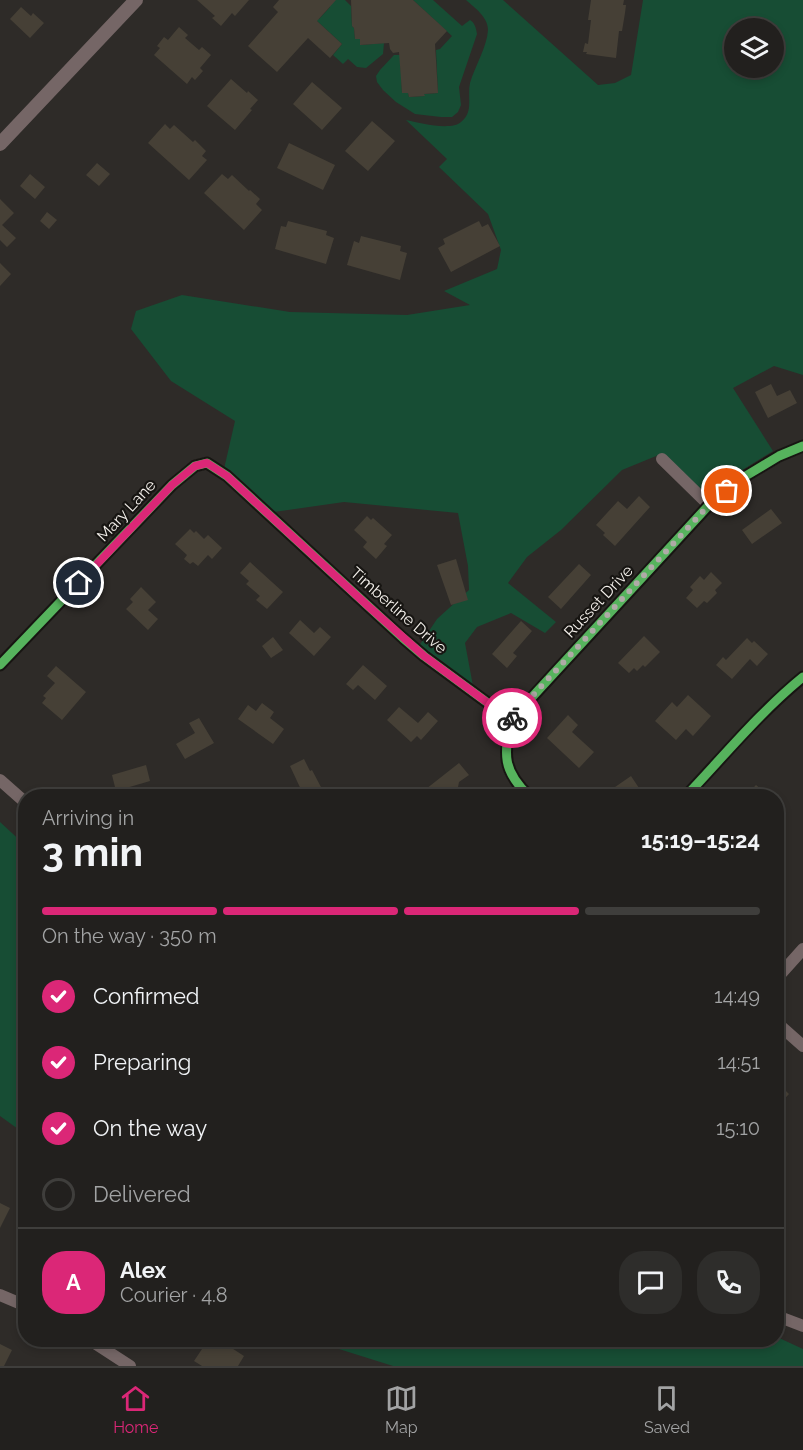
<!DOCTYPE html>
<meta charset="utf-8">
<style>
body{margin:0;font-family:Raleway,sans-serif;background:#2e2d2b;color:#f1f3f6;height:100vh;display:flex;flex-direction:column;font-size:22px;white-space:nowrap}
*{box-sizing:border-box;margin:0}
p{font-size:20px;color:#a2a3a4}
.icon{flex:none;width:33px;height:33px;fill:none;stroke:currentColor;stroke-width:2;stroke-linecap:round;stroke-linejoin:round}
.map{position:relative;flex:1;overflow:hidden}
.sheet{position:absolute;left:18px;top:789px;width:766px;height:558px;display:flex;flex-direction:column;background:#22201e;border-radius:24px;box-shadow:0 3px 9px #0003,0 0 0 2px #3f3e3c}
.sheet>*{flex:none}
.buttons{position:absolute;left:724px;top:18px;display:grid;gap:12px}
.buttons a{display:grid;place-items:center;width:60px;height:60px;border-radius:50%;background:#22201e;box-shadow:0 3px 9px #0003,0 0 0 2px #3f3e3c;font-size:30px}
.pin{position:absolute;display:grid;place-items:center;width:51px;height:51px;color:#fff;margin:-26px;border:3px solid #fff;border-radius:50%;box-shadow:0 2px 6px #0007}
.courier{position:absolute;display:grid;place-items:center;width:60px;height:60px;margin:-30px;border:4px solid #db2777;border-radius:50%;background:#fff;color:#222;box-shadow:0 2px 8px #0007}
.overview em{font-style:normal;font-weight:700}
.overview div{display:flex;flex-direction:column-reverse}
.overview{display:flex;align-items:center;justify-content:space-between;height:102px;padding:0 24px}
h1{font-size:39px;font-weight:700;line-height:45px}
.bar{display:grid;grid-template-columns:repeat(4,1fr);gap:9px 6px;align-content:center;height:72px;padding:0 24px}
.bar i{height:8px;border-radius:4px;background:#3f3e3c}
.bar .active{background:#db2777}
.bar p{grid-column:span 4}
.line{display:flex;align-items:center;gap:15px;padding:0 24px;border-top:2px solid #3f3e3c}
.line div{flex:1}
.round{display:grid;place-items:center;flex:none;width:63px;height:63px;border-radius:24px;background:#2e2d2b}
ol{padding:0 24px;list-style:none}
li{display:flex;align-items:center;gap:18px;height:66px}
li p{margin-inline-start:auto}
li .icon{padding:6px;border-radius:50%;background:#db2777;color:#fff;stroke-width:4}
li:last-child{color:#a2a3a4}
li i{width:33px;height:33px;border:3px solid #3f3e3c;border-radius:50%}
.menu{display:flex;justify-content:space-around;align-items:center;height:84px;border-top:2px solid #3f3e3c;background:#22201e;font-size:16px;color:#a2a3a4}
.menu a{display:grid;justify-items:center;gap:3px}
.menu .active{color:#db2777}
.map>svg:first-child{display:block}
.green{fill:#174d34;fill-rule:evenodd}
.building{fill:#464036}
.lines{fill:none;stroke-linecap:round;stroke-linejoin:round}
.minor{stroke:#756666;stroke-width:12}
.tertiary{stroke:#756666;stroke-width:14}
.cycleway-casing{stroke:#171512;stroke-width:13}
.cycleway{stroke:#56b35d;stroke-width:9}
.done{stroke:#afaba7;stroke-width:6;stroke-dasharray:0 10.8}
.route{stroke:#db2777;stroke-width:8}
.labels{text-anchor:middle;stroke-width:4.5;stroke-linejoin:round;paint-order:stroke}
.street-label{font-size:16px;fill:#f4f0eb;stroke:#171512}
</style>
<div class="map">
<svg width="803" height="1366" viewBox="0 0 803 1366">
<rect width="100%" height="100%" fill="#2e2b28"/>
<path class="green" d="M331,0H345L351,6L352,26L354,28L355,39H360L361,45L384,43L383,54L366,68L357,67L348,59L343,64L333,55L342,44L317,21L302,5L319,19L330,7L329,5Z
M413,0H433L462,26L470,20C475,23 476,28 477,34L459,87L461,105L458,112L452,117H441L415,114L396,102L383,90L377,82L376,76L380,70L394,55H400L402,93H408L409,97L424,96V94L438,93L436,50L440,49L452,36Z
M466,0H503L598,85L615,83L631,75L643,0H803V375L774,366L733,388L773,451L736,474L714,493L706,494L661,454L622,470L561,530L527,557L508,583L556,622L545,633L511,613L477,627L465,643L473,686L419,646L437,619L469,590L468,566L458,513L344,502L274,512L224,469L235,421L171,381L131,329L136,311L182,295L290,312L407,315L470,305L444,291L497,269L501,250L488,214L439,167L447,159L406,120C419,123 451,131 461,122C474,112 467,97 470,83C475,66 487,47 488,30C488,17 475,8 466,0ZM735,28H774V68H735Z
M0,822L25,845V1134L0,1116Z
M777,1337L803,1349V1366H393L323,1344L316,1340H777Z"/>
<path class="building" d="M197,0H249L235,16L232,13L221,26L212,18L215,16Z
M279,0H336L317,21L342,44L330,58L308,38L277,72L248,46L278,12L273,7Z
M351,0H413L447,31L435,44L438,93L424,94L425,96L409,97L408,93H402L399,52L393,53L390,49L389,43L360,45V39H355L354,28L352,26Z
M591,0H624L623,5H626L625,13L622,31H619L616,58L586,54L587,52H583L585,43L588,44L591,20H588Z
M21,7L31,16L33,13L44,23L30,38L10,19Z
M179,27L188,35L185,38L199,50L202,47L211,55L200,68L203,71L195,80L192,77L187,84L154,55L160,48L157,46L164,37L168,40Z
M231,79L247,93L248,91L258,100L250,109L252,110L235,130L207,106Z
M312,82L342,108L322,130L293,104Z
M372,121L395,141L368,171L345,151Z
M165,124L170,129L174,125L193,142L195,140L206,151L202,156L207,160L189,180L148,143Z
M289,143L335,165L323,190L277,168Z
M97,163L110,174L99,186L86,175Z
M30,174L45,187L35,199L20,186Z
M222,174L228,179L232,175L249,191L250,190L260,199L256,204L262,210L244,230L204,193Z
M0,199L14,213L2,225L16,238L7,247L0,240Z
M47,212L57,220L49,229L40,221Z
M288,221L327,231L326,235L334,238L326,264L275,249L281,226L286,227Z
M479,221L482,227L488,224L500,246L451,272L438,248L445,244L443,239Z
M361,236L401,246L400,251L407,253L400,280L347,265L354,241L359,243Z
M0,263L11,274L0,286Z
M771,384L777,396L790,390L797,403L768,418L755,392Z
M639,496L650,507L615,546L603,535L605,533L596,525L618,501L627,509Z
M771,509L782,523L752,544L742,530Z
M367,516L371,520L373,518L392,535L384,544L387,546L376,559L363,547L367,542L354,530Z
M190,529L194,533L196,531L204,539L208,535L222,548L212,559L208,555L198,566L193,562L190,564L184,559L187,555L175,544Z
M456,559L468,600L451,605L437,565Z
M250,562L283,592L267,609L256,600L260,596L246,584L249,581L240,573Z
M579,564L591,575L561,609L548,597Z
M711,572L722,583L715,590L717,593L707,603L704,601L697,608L686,598L693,590L690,587L700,576L704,580Z
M141,587L156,602L148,610L158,619L148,630L126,609L133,602L130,599Z
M300,620L314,633L320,627L331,637L314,656L289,633Z
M521,621L532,631L513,653L517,656L507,668L492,654Z
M644,636L660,652L645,667L643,665L637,671L634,668L629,673L618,663Z
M273,637L283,650L271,658L262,646Z
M747,638L752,643L754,641L768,654L757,666L750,659L732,679L716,665L723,657L726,660Z
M363,665L387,686L375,700L358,685L353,690L346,684Z
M56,666L86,692L62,720L42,703L46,698L43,696L55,683L47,676Z
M688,695L711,716L693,736L686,729L676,740L655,721L672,702L677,707Z
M262,703L274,712L270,718L284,729L273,744L238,719L248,705L256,711Z
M399,707L418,723L428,712L438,721L421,740L417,736L411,742L387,720Z
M568,715L578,725L572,732L594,752L579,768L547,738Z
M199,718L214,743L185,759L176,744L195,733L189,723Z
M304,759L310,771L312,770L322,789L307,796H304L290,766Z
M459,763L469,775L459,782L458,787L453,791L451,796H432L426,789Z
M146,765L150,781L116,791L112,775Z
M631,776L641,791L632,796H602Z
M756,785L769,796H745Z
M777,1082L789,1094L777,1107Z
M0,1203L10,1208L0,1228Z
M208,1340H231L227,1345L244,1356L238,1366H202L194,1361Z
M0,1344L12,1350L4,1366H0Z"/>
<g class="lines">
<path class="minor" d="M662,459L709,505
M0,665L172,485L195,466L207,463L227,476L403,638L424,656L511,720C504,755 502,770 529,796
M511,720L709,505L744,477L779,456L803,446
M0,780L26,803
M686,796C724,756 760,712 803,677
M777,978L803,949
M777,1023L803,1046
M0,1295L26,1306
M777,1316L803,1326
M90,1340L130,1366"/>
<path class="tertiary" d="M0,144L136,0"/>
<g class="cycleway-casing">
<path id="cycleway" d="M0,665L172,485L195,466L207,463L227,476L403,638L424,656L511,720C504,755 502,770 529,796
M511,720L709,505L744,477L779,456L803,446
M686,796C724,756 760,712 803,677"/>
</g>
<use href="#cycleway" class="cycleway"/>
</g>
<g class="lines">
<path class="done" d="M512,718L709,505L727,491"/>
<path class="route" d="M79,583L172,485L195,466L207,463L227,476L368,606L424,656L511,720L512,718"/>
</g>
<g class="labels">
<g class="street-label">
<text transform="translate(126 510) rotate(-47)" y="6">Mary Lane</text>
<text transform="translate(598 601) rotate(-47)" y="6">Russet Drive</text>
<text transform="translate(399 610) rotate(41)" y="6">Timberline Drive</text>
</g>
</g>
</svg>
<div class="buttons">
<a><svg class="icon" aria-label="layers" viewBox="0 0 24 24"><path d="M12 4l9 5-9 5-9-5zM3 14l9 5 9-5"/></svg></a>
</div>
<div class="pin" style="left:727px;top:491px;background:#ea580c"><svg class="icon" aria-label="bag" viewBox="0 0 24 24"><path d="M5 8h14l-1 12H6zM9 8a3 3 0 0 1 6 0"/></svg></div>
<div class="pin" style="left:79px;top:583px;background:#1f2937"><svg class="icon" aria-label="home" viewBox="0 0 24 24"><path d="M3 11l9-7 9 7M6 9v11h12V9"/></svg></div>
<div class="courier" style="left:512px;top:718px"><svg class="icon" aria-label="bike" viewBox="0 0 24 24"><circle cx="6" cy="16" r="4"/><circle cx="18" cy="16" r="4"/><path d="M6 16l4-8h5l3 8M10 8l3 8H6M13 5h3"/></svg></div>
<section class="sheet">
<div class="overview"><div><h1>3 min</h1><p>Arriving in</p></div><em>15:19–15:24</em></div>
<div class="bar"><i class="active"></i><i class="active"></i><i class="active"></i><i></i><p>On the way · 350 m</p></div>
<ol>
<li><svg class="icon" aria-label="check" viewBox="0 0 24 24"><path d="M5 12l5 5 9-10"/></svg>Confirmed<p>14:49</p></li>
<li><svg class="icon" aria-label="check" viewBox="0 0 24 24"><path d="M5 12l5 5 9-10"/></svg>Preparing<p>14:51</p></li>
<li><svg class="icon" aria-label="check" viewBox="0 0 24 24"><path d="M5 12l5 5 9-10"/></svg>On the way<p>15:10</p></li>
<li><i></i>Delivered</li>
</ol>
<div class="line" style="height:108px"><b class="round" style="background:#db2777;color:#fff">A</b><div><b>Alex</b><p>Courier · 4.8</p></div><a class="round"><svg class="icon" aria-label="chat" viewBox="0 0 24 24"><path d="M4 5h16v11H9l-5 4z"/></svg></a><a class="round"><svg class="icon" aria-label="phone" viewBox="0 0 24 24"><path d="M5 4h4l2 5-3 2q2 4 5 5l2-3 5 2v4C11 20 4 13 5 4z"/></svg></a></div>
</section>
</div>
<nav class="menu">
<a class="active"><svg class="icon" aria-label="home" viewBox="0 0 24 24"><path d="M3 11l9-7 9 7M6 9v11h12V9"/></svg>Home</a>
<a><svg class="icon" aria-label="map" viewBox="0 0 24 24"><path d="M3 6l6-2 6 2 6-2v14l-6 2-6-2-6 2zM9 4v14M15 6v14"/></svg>Map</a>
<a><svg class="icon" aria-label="saved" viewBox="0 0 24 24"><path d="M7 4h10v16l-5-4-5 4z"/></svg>Saved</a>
</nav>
